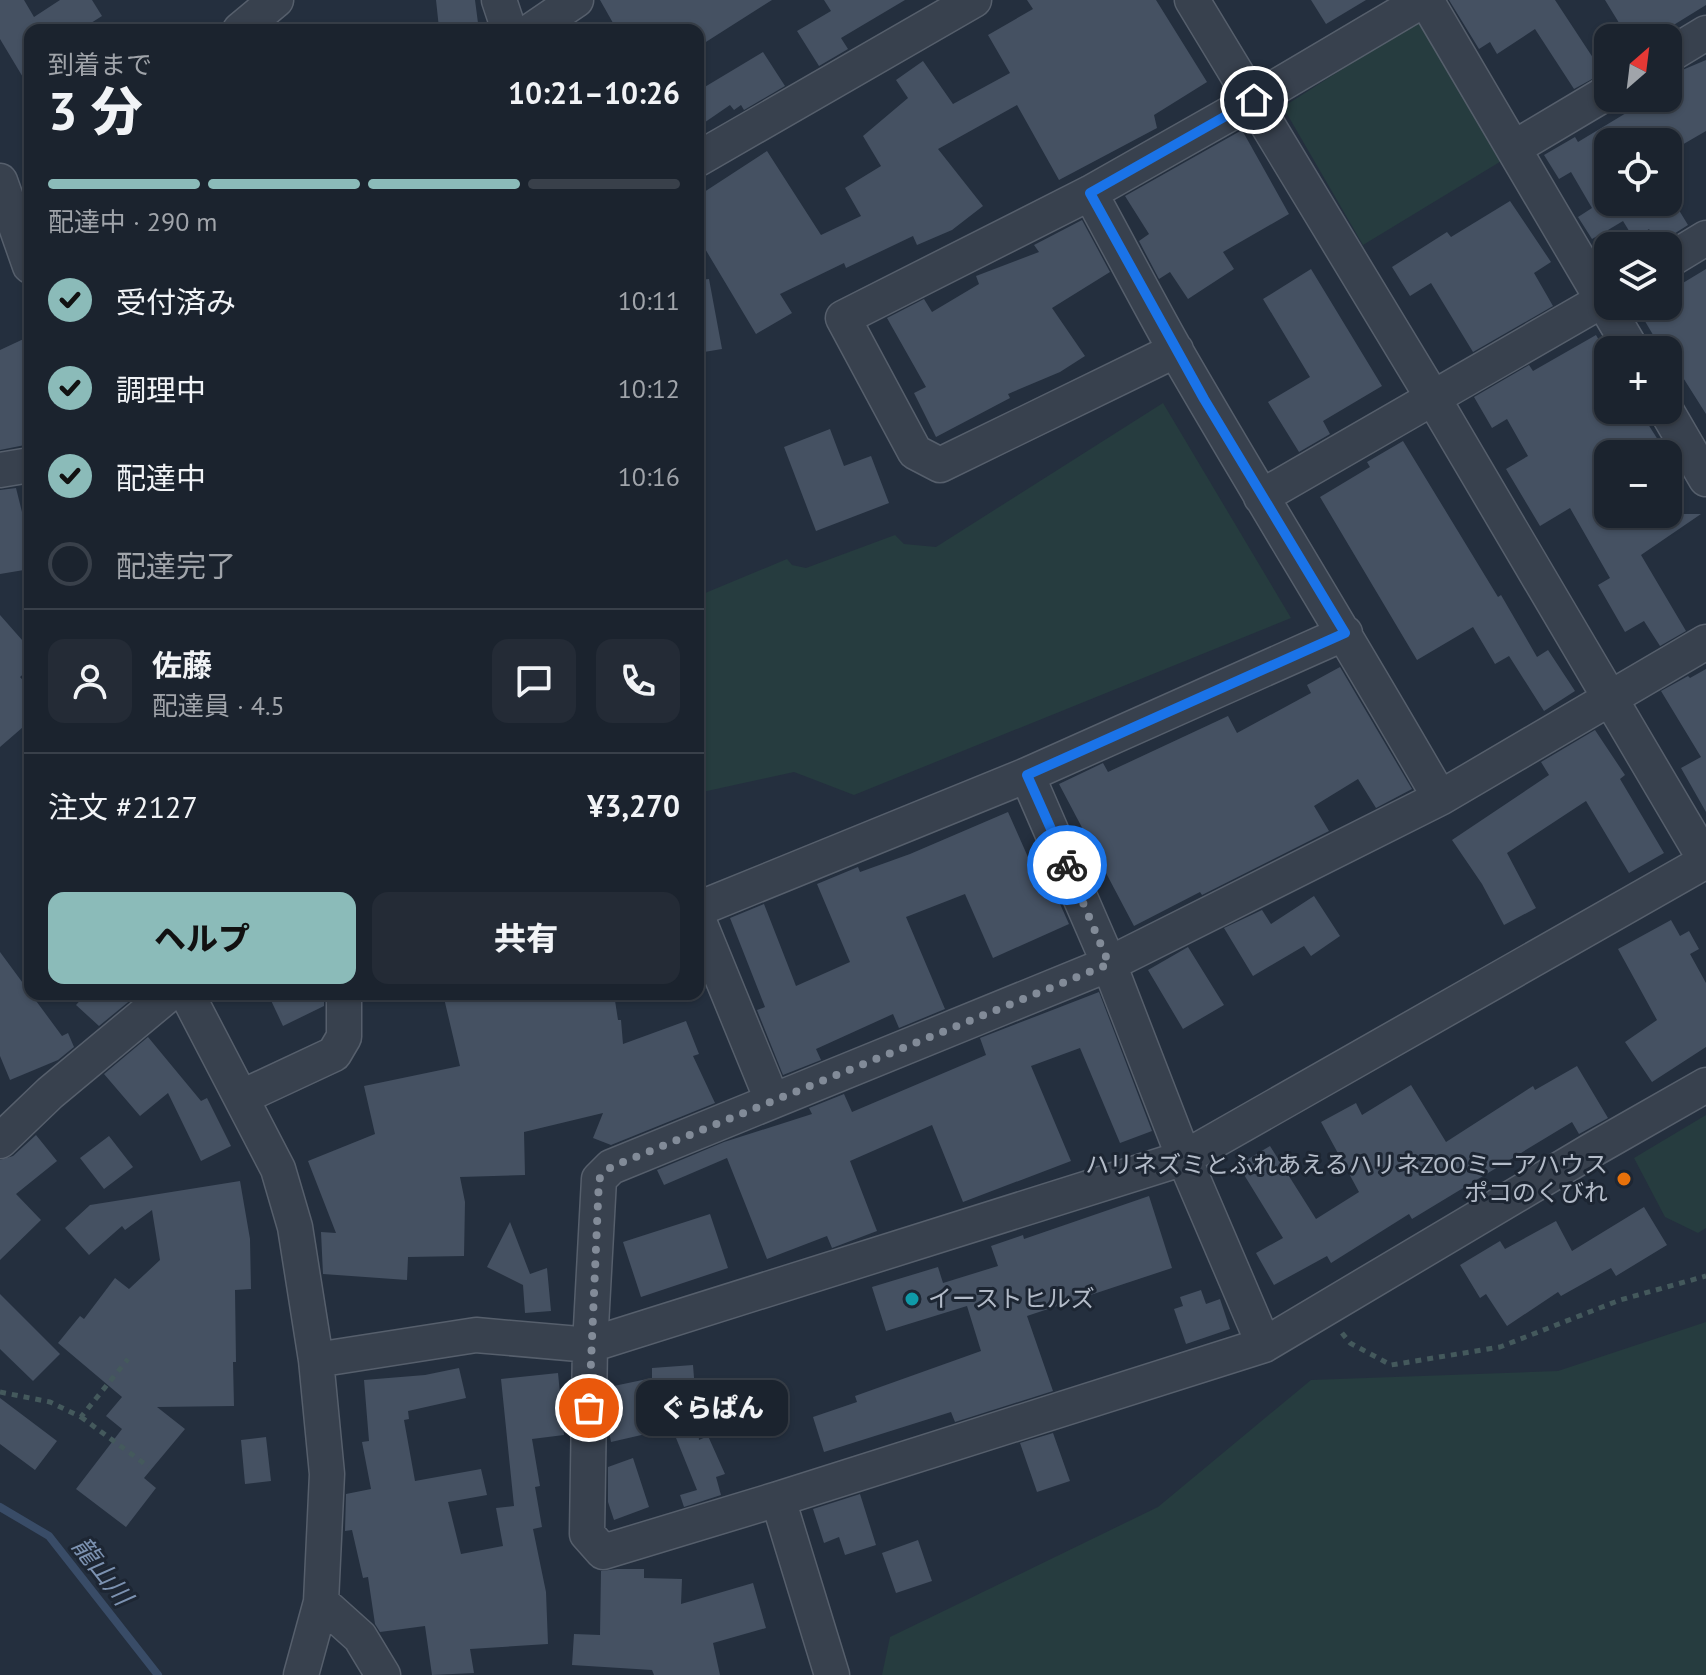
<!DOCTYPE html>
<html lang="ja">
<meta charset="utf-8">
<style>
body{margin:0;font-family:"PT Sans","Noto Sans JP",sans-serif;background:#242b36;color:#f1f3f6;height:100vh;display:flex;flex-direction:column;font-size:30px;white-space:nowrap}
*{box-sizing:border-box;margin:0}
p{font-size:26px;color:#a0a4aa}
.icon{flex:none;width:44px;height:44px;fill:none;stroke:currentColor;stroke-width:2;stroke-linecap:round;stroke-linejoin:round}
.map{position:relative;flex:1;overflow:hidden}
.details{position:absolute;left:24px;top:24px;width:680px;height:976px;display:flex;flex-direction:column;background:#1b232e;border-radius:16px;box-shadow:0 2px 6px #0004,0 0 0 2px #39404a}
.details>*{flex:none}
.needle{width:52px;rotate:28deg}
.controls{position:absolute;left:1594px;top:24px;display:grid;gap:16px}
.controls a{display:grid;place-items:center;width:88px;height:88px;border-radius:16px;background:#1b232e;box-shadow:0 2px 6px #0004,0 0 0 2px #39404a;font-size:40px}
.pin{position:absolute;display:grid;place-items:center;width:68px;height:68px;color:#fff;margin:-34px;border:4px solid #fff;border-radius:50%;box-shadow:0 2px 8px #0007}
.courier{position:absolute;display:grid;place-items:center;width:80px;height:80px;margin:-40px;border:6px solid #1a73e8;border-radius:50%;background:#fff;color:#222;box-shadow:0 2px 10px #0007}
.bubble{position:absolute;height:56px;border-radius:16px;background:#1b232e;box-shadow:0 2px 6px #0004,0 0 0 2px #39404a;font-size:26px;font-weight:800;line-height:56px;text-align:center}
.summary em{font-style:normal;font-weight:800}
.summary div{display:flex;flex-direction:column-reverse}
.summary{display:flex;align-items:center;justify-content:space-between;height:136px;padding:0 24px}
h1{font-size:52px;font-weight:800;line-height:60px}
.bar{display:grid;grid-template-columns:repeat(4,1fr);gap:12px 8px;align-content:center;height:96px;padding:0 24px}
.bar i{height:10px;border-radius:6px;background:#39404a}
.bar .active{background:#8bbbb9}
.bar p{grid-column:span 4}
.line{display:flex;align-items:center;gap:20px;padding:0 24px;border-top:2px solid #39404a}
.line div{flex:1}
.round{display:grid;place-items:center;flex:none;width:84px;height:84px;border-radius:16px;background:#242b36}
ol{padding:0 24px;list-style:none}
li{display:flex;align-items:center;gap:24px;height:88px}
li p{margin-inline-start:auto}
li .icon{padding:8px;border-radius:50%;background:#8bbbb9;color:#111;stroke-width:4}
li:last-child{color:#a0a4aa}
li i{width:44px;height:44px;border:4px solid #39404a;border-radius:50%}
.action{display:flex;gap:16px;margin-top:auto;padding:16px 24px}
.action a{flex:1;height:92px;border-radius:16px;background:#8bbbb9;color:#111;font-size:32px;font-weight:800;line-height:92px;text-align:center}
.action a+a{background:#242b36;color:#f1f3f6}
.map>svg:first-child{display:block}
.green{fill:#263c3f}
.lines{fill:none;stroke-linecap:round;stroke-linejoin:round}
.stream{stroke:#394c67;stroke-width:8}
.building{fill:#455162}
.minor-casing{stroke:#565f6c;stroke-width:37}
.path{stroke:#44595c;stroke-width:5;stroke-dasharray:6 6;stroke-linecap:butt}
.minor{stroke:#38414e;stroke-width:34}
.done{stroke:#828b98;stroke-width:8;stroke-dasharray:0 14.4}
.route{stroke:#1a73e8;stroke-width:10}
.food-dot{fill:#e8710a;stroke:#1d2633;stroke-width:3}
.culture-dot{fill:#0f9aa8;stroke:#1d2633;stroke-width:3}
.labels{text-anchor:middle;stroke-width:6;stroke-linejoin:round;paint-order:stroke}
.poi-label{font-size:24px;fill:#b4bcc9;stroke:#1d2633;text-anchor:end}
.water-label{font-size:26px;font-style:italic;fill:#7c92b1;stroke:#1d2633}
</style>
<div class="map">
<svg width="1706" height="1675" viewBox="0 0 1706 1675">
<rect width="100%" height="100%" fill="#242f3e"/>
<path class="green" d="M1419,20L1503,160L1363,245L1283,107Z
M1163,403L1291,618L854,795L794,772L698,793V596L787,559L792,565L806,568L895,535L904,544L936,547Z
M1706,1115V1228L1698,1233L1665,1217L1634,1158Z
M1706,1322V1675H882L890,1637L1158,1507L1311,1380L1558,1371Z"/>
<g class="lines">
<path class="stream" d="M0,1507L49,1536L158,1675"/>
</g>
<path class="building" d="M0,0H24L34,17L60,0H92L102,16L80,30H30V89L0,39Z
M436,0H475L478,23L439,28Z
M600,0H772L698,47V30H617Z
M824,0H905L841,38L848,49L819,66L797,31L831,11Z
M1027,0H1156L1207,82L1154,115L1157,128L1059,180L1017,105L938,149L983,206L952,230L917,245L913,236L846,268L844,263L780,294L792,313L756,334L698,237V196L767,151L821,235L861,216L845,188L881,166L863,136L908,98L896,80L923,61L953,104L1010,73L988,35L1033,9Z
M1311,0H1366L1326,24Z
M1449,0H1555L1603,73L1574,89L1535,29L1497,54L1490,42L1479,49Z
M1605,0H1706V5L1672,26L1674,29L1659,38H1635L1629,28L1624,31Z
M763,52L785,86L744,110L741,105L734,110L730,105L698,127V91Z
M1706,60V131L1668,153V142H1608V202H1674L1688,225L1658,244L1649,229L1634,239L1623,221L1608,230V235L1606,231L1592,239L1578,217L1592,208L1571,172L1559,179L1544,155L1575,137L1578,142L1651,98H1668V76Z
M1242,130L1289,214L1223,252L1234,269L1188,299L1170,272L1159,279L1139,241L1149,234L1125,196Z
M1510,201L1551,262L1534,273L1553,306L1473,352L1431,283L1410,296L1392,267L1447,232L1451,237Z
M1082,220L1110,272L1052,308L1085,356L1060,372L1008,394L1010,398L936,437L914,393L926,387L887,318L924,299L932,312L979,284L976,276L1039,252L1034,245Z
M1311,269L1382,386L1323,421L1330,434L1299,452L1268,402L1310,377L1263,299Z
M1706,269V414L1670,357L1668,359V350H1662L1636,306H1668V292Z
M709,279L722,349L698,353V280Z
M1596,335L1608,356V410H1639L1660,443L1655,446L1661,454H1608V514H1615L1622,527L1641,514H1701L1641,555L1686,631L1660,646L1644,621L1625,632L1598,585L1610,578L1570,508L1540,526L1506,469L1528,456L1507,419L1492,428L1474,397L1529,365L1533,371Z
M30,336V444L0,450V350Z
M830,429L844,466L871,456L889,503L816,531L784,447Z
M1403,441L1498,597L1501,595L1537,657L1548,650L1575,691L1544,711L1509,656L1495,664L1473,627L1417,660L1320,497L1370,467L1367,462Z
M16,488L27,532L30,531V569L0,574V490Z
M0,615L30,649V668L20,677L30,688V721L0,747Z
M1340,667L1412,789L1376,808L1358,779L1314,806L1329,831L1202,895L1200,892L1134,926L1059,784L1103,763L1108,772L1228,716L1237,733L1311,693L1307,685Z
M1706,669V812L1681,768L1701,757L1661,691L1688,676L1690,678Z
M1595,730L1625,775L1620,779L1664,853L1629,873L1586,801L1507,853L1536,908L1504,925L1482,884L1452,840L1549,775L1541,762Z
M1008,812L1043,891L1052,886L1069,924L993,958L965,894L906,917L945,1009L899,1028L893,1014L816,1049L821,1060L783,1075L757,1010L765,1007L730,918L764,904L796,986L850,962L817,884L858,867L860,872L910,854Z
M1314,896L1340,936L1311,956L1304,946L1253,976L1224,928L1262,910L1271,924Z
M1671,920L1680,936L1689,931L1699,949L1690,954L1706,983V1047L1652,1082L1625,1042L1657,1020L1618,949Z
M1188,947L1224,1005L1183,1029L1148,970Z
M0,952L62,1036L68,1033L74,1047L58,1060L10,1080L0,1056Z
M1099,992L1152,1131L1120,1143L1080,1048L1031,1066L1071,1161L963,1202L932,1125L850,1161L877,1231L832,1248L827,1236L767,1259L727,1158L664,1185L657,1170L724,1142L812,1114L809,1108L844,1094L852,1112L986,1055L980,1038Z
M86,994H138L99,1026L76,1005Z
M268,994H324V1006L283,1026Z
M443,994H614L618,1020H621L623,1044L686,1021L699,1054L693,1056L715,1103L611,1145L593,1138L603,1113L524,1132L525,1175L460,1177L465,1202L464,1256L408,1257L407,1280L323,1274L321,1232L336,1233L308,1161L375,1134L364,1086L460,1066Z
M148,1037L201,1101L207,1098L231,1146L201,1161L168,1093L140,1116L104,1074Z
M1577,1066L1608,1118L1579,1134L1572,1122L1412,1219L1409,1214L1331,1263L1327,1256L1274,1285L1256,1253L1283,1238L1238,1165L1270,1146L1316,1219L1359,1192L1321,1122L1356,1103L1362,1115L1411,1085L1446,1142L1533,1086L1535,1090Z
M36,1135L57,1161L16,1194L41,1220L0,1260V1160L13,1156Z
M109,1136L133,1167L104,1189L80,1158Z
M240,1181L250,1239L251,1289L235,1290L236,1362H233L234,1406L157,1407L185,1429L144,1478L156,1488L126,1527L76,1489L122,1429L106,1416L122,1397L58,1343L80,1316L84,1319L115,1278L129,1289L160,1260L152,1210L125,1230L122,1226L89,1255L65,1228L90,1205Z
M1149,1196L1172,1268L1027,1316L1053,1391L955,1422L951,1412L824,1452L813,1417L857,1402L855,1396L981,1351L967,1306L886,1331L872,1287L938,1267L943,1283L998,1266L991,1246L1023,1235L1024,1239Z
M1644,1207L1667,1245L1616,1276L1611,1268L1561,1296L1558,1292L1507,1326L1486,1294L1480,1298L1460,1265L1500,1241L1505,1249L1556,1221L1572,1251Z
M710,1214L728,1268L641,1297L623,1242Z
M510,1222L530,1274L547,1268L551,1311L525,1313L523,1285L487,1267Z
M1201,1290L1206,1304L1220,1299L1230,1329L1186,1344L1174,1309L1183,1306L1180,1297Z
M0,1294L60,1354L33,1381L0,1349Z
M693,1365L699,1440L708,1436L725,1474L716,1477L721,1495L684,1507L680,1495L697,1490L672,1428L611,1442L609,1431V1387L652,1378V1368Z
M459,1368L466,1398L408,1411L409,1419L404,1420L415,1481L481,1469L487,1495L448,1502L461,1554L503,1546L496,1508L514,1506L501,1379L558,1373L564,1435L532,1439L540,1486L535,1487L542,1527L533,1529L546,1592L548,1644L470,1649L474,1673L432,1675L425,1626L380,1632L375,1624L368,1577L363,1578L352,1530L345,1531L346,1494L371,1489L362,1442L369,1441L364,1380L425,1375Z
M0,1398L57,1441L35,1470L0,1444Z
M1053,1433L1070,1481L1037,1492L1020,1443Z
M266,1437L271,1481L245,1484L241,1440Z
M633,1458L649,1507L614,1520L608,1502V1467Z
M860,1494L876,1545L845,1555L839,1537L824,1543L813,1509Z
M918,1540L932,1581L896,1593L882,1553Z
M617,1569H644V1578L682,1579L681,1604L753,1583L766,1628L713,1643L720,1675H654L652,1670L572,1665L574,1634L600,1635L601,1571Z"/>
<g class="lines">
<g class="minor-casing">
<path id="minor" d="M499,0L509,30
M1426,0L1632,350
M240,30L276,0
M532,30L576,0
M1668,56L1706,33
M1514,148L1608,92
M698,159L974,0
M0,181L30,266
M1090,193C1119,246 1147,300 1177,353C1263,502 1354,648 1440,798
M1668,261L1706,238
M1176,350L940,465L915,452L843,318L1090,193L1254,100L1423,0
M1666,410L1706,479
M0,470L30,465
M1261,497L1608,297
M1706,642L1440,798L1109,964L611,1167L599,1179L590,1345L587,1534L603,1552L778,1499L1264,1345L1592,1150L1706,1085
M1027,775L1109,964L1184,1158L1264,1345
M698,909L1027,775L1345,633
M698,919L772,1100
M187,994L278,1169L295,1227L316,1360L327,1474L321,1602L301,1675
M242,1097L334,1054L344,1037V994
M0,1141L50,1093L169,994
M316,1360L476,1335L590,1345L1184,1158L1706,861L1433,398L1192,0
M778,1499L832,1675
M321,1602L360,1637L383,1675"/>
</g>
<path class="path" d="M1342,1333L1350,1343L1391,1365L1500,1347L1620,1300L1706,1276
M0,1392L50,1402L81,1417L128,1359
M81,1417L149,1467"/>
<use href="#minor" class="minor"/>
</g>
<g class="lines">
<path class="done" d="M589,1408L599,1179L611,1167L1109,964L1067,865"/>
<path class="route" d="M1067,865L1027,775L1345,633L1204,399L1090,193L1254,100"/>
</g>
<circle class="food-dot" cx="1624" cy="1179" r="8"/>
<circle class="culture-dot" cx="912" cy="1299" r="8"/>
<g class="labels">
<g class="poi-label">
<text x="1608" y="1173">ハリネズミとふれあえるハリネZOOミーアハウス<tspan x="1608" dy="28">ポコのくびれ</tspan></text>
<text x="928" y="1307" text-anchor="start">イーストヒルズ</text>
</g>
<g class="water-label">
<text transform="translate(102 1571) rotate(52)" y="9">龍山川</text>
</g>
</g>
</svg>
<div class="controls">
<a><svg class="needle" viewBox="-14 -14 28 28"><path d="M0-13l5 13h-10z" fill="#e53935"/><path d="M0 13l5-13h-10z" fill="#a0a4aa"/></svg></a>
<a><svg class="icon" aria-label="locate" viewBox="0 0 24 24"><circle cx="12" cy="12" r="6"/><path d="M12 2v4M12 18v4M2 12h4M18 12h4"/></svg></a>
<a><svg class="icon" aria-label="layers" viewBox="0 0 24 24"><path d="M12 4l9 5-9 5-9-5zM3 14l9 5 9-5"/></svg></a>
<a>+</a>
<a>−</a>
</div>
<div class="pin" style="left:589px;top:1408px;background:#ea580c"><svg class="icon" aria-label="bag" viewBox="0 0 24 24"><path d="M5 8h14l-1 12H6zM9 8a3 3 0 0 1 6 0"/></svg></div>
<div class="pin" style="left:1254px;top:100px;background:#1f2937"><svg class="icon" aria-label="home" viewBox="0 0 24 24"><path d="M3 11l9-7 9 7M6 9v11h12V9"/></svg></div>
<div class="courier" style="left:1067px;top:865px"><svg class="icon" aria-label="bike" viewBox="0 0 24 24"><circle cx="6" cy="16" r="4"/><circle cx="18" cy="16" r="4"/><path d="M6 16l4-8h5l3 8M10 8l3 8H6M13 5h3"/></svg></div>
<div class="bubble" style="left:636px;top:1380px;width:152px">ぐらぱん</div>
<section class="details">
<div class="summary"><div><h1>3 分</h1><p>到着まで</p></div><em>10:21–10:26</em></div>
<div class="bar"><i class="active"></i><i class="active"></i><i class="active"></i><i></i><p>配達中 · 290 m</p></div>
<ol>
<li><svg class="icon" aria-label="check" viewBox="0 0 24 24"><path d="M5 12l5 5 9-10"/></svg>受付済み<p>10:11</p></li>
<li><svg class="icon" aria-label="check" viewBox="0 0 24 24"><path d="M5 12l5 5 9-10"/></svg>調理中<p>10:12</p></li>
<li><svg class="icon" aria-label="check" viewBox="0 0 24 24"><path d="M5 12l5 5 9-10"/></svg>配達中<p>10:16</p></li>
<li><i></i>配達完了</li>
</ol>
<div class="line" style="height:144px"><a class="round"><svg class="icon" aria-label="person" viewBox="0 0 24 24"><circle cx="12" cy="8" r="4"/><path d="M4 21q1-7 8-7t8 7"/></svg></a><div><b>佐藤</b><p>配達員 · 4.5</p></div><a class="round"><svg class="icon" aria-label="chat" viewBox="0 0 24 24"><path d="M4 5h16v11H9l-5 4z"/></svg></a><a class="round"><svg class="icon" aria-label="phone" viewBox="0 0 24 24"><path d="M5 4h4l2 5-3 2q2 4 5 5l2-3 5 2v4C11 20 4 13 5 4z"/></svg></a></div>
<div class="line" style="height:104px"><div>注文 #2127</div><b>¥3,270</b></div>
<div class="action"><a>ヘルプ</a><a>共有</a></div>
</section>
</div>
